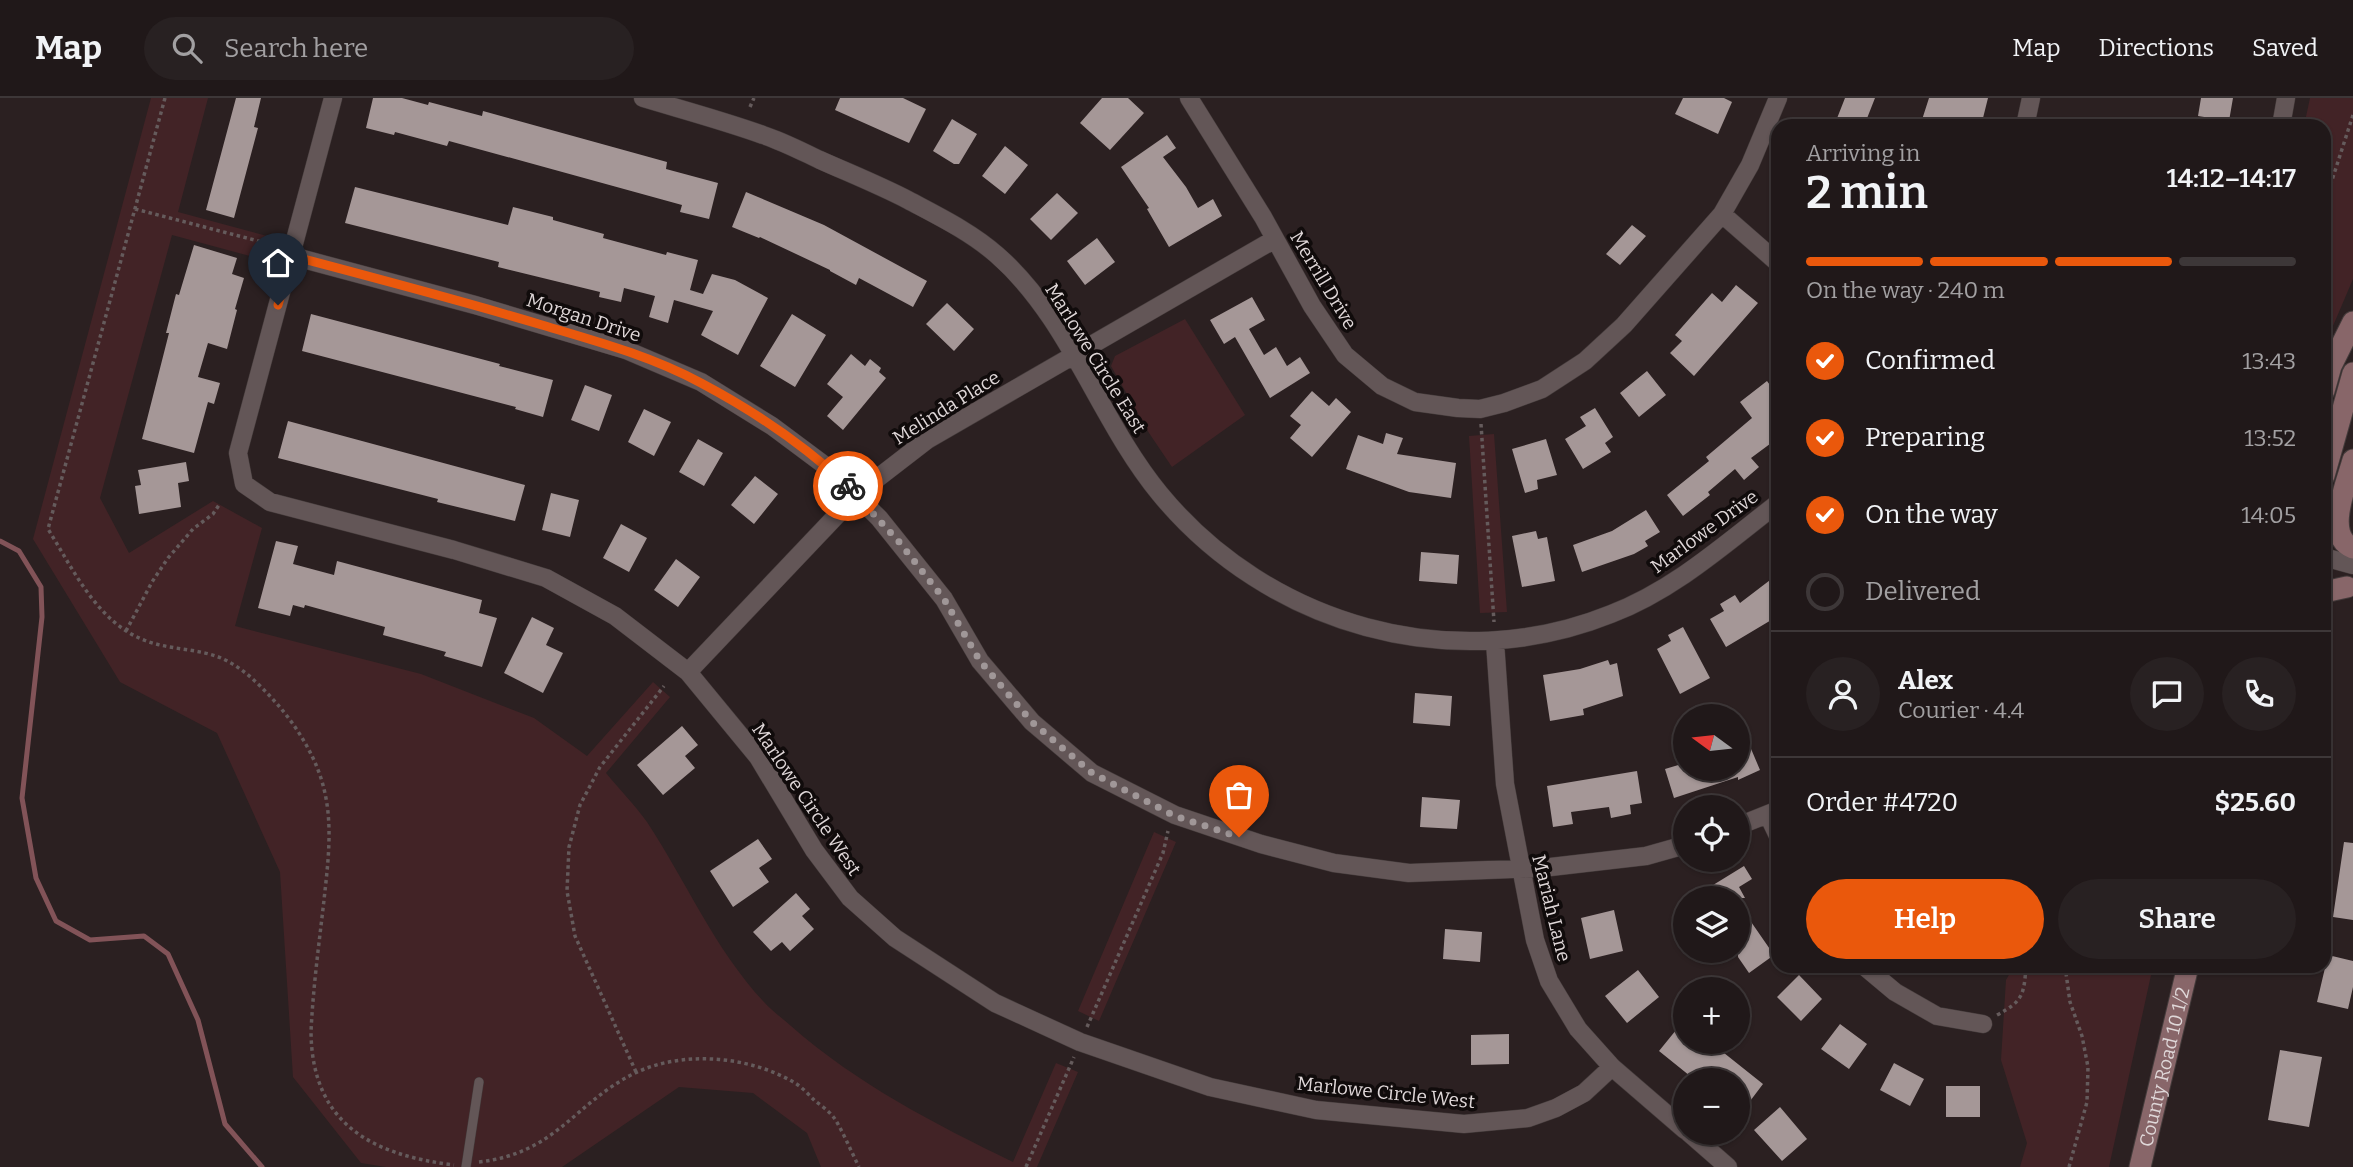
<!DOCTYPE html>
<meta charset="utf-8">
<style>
body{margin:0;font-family:Bitter,serif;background:#282122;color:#f1f3f6;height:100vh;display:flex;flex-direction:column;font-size:26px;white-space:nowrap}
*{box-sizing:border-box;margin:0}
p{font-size:23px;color:#a2a0a2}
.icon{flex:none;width:38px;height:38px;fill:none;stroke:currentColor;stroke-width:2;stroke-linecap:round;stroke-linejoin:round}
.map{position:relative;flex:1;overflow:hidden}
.panel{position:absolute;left:1771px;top:21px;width:560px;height:854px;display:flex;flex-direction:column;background:#201819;border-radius:21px;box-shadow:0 2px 5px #0004,0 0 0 2px #3d3738}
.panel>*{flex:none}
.needle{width:46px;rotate:285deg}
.fabs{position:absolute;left:1673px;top:606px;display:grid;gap:14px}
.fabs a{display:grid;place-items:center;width:77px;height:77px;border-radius:50%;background:#201819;box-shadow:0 2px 5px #0004,0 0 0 2px #3d3738;font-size:35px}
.pin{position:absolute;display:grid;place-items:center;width:60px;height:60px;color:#fff;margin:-72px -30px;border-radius:50% 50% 50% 0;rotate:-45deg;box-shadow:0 0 7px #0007}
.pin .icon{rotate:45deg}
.courier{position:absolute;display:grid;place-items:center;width:70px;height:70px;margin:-35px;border:5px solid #ea580c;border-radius:50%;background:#fff;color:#222;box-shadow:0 2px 9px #0007}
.headline em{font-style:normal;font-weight:600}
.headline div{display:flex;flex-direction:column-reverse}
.headline{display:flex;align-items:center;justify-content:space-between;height:119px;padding:0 35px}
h1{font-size:46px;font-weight:600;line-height:52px}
.bar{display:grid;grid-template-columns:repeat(4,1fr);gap:10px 7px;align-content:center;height:84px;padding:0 35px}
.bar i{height:9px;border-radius:5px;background:#3d3738}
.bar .selected{background:#ea580c}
.bar p{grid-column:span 4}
.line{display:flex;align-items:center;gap:18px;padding:0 35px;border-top:2px solid #3d3738}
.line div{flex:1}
.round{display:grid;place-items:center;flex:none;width:74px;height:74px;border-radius:37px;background:#282122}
ol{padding:0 35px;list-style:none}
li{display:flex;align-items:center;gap:21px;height:77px}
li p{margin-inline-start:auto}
li .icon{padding:7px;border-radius:50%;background:#ea580c;color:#fff;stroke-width:4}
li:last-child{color:#a2a0a2}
li i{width:38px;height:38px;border:4px solid #3d3738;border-radius:50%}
.button{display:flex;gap:14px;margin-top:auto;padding:14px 35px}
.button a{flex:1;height:80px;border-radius:42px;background:#ea580c;color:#fff;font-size:28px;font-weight:600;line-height:80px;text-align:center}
.button a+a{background:#282122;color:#f1f3f6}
header{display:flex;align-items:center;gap:42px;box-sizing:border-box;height:98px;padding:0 35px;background:#201819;border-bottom:2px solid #3d3738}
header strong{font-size:33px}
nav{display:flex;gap:38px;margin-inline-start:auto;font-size:24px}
.search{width:490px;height:63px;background:#282122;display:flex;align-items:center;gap:18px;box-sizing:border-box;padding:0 24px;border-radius:38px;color:#a2a0a2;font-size:26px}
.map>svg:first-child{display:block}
.green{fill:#422326}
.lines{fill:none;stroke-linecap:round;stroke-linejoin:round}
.stream{stroke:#825358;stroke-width:5}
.building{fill:#a59797}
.lane-casing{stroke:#443b3b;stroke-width:10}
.street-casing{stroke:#443b3b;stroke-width:19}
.secondary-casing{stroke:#443b3b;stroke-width:23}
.path{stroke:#655b5c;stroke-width:3.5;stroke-dasharray:3.5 3.5;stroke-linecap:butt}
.lane{stroke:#635657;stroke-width:9}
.street{stroke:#635657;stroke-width:18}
.secondary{stroke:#886669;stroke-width:21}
.done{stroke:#a09798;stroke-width:7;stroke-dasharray:0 12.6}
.route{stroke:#ea580c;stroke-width:9}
.labels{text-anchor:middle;stroke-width:7;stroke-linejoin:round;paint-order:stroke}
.street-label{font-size:19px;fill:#dfd7d8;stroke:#100b0b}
</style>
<header>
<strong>Map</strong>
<div class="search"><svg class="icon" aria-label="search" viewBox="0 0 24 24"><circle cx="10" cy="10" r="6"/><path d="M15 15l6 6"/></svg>Search here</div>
<nav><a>Map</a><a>Directions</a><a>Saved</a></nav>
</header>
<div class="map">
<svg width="2353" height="1069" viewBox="0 0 2353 1069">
<rect width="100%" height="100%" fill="#2b2021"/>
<path class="green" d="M151,0H208L178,114L267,138L261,161L172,137L100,400L129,455L213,403L262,430L235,528L421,576L534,620L587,658L653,584L670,599L606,675C619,691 635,707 647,724C686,783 714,850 763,903C771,912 782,920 791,928C857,986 935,1026 1013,1064L1056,965L1078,974L1037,1069H821L807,1035L753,995L679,989L562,1069H386L361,1065L293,979L280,774L217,635L120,584L33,441Z
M2310,0H2353V181L2324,249V28H2304Z
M1185,221L1245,317L1172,369L1149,335L1111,268L1115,258Z
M1494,336L1507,514L1480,515L1469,338Z
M1154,734L1176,744L1099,923L1078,913Z
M2014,868H2153L2109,1069H2020L2027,1045L2001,962L2006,882Z"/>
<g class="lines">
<path class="stream" d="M0,443L19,453L41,489L42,519L22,700L36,780L56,823L90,842L144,838L168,856L198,922L225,1026L262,1069"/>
</g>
<path class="building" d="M236,0H261L254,29L258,30L234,120L206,112Z
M373,0H402L428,7L429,4L482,18L483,13L667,64L666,71L718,85L709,121L680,114L682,107L526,64L449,43L447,48L395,34L394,37L366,30Z
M840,0H903L926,11L909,45L835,12Z
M1102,0H1128L1144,15L1110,52L1080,25Z
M1683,0H1724L1732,4L1718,36L1675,16Z
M1845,0H1875L1864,28H1834Z
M1929,0H1988L1981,28H1920Z
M2201,0H2233L2229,23L2198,18Z
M952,21L977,36L959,66H954L933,53Z
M1167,37L1176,50L1163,59L1186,89L1198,110L1213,101L1222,118L1169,149L1147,111L1149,110L1121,69Z
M1005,48L1028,67L1005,96L982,78Z
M355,89L508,127L513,109L553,119V122L604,136L603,140L666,157L667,154L698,162L690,192L703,196L712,176L735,182L768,200L738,257L701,237L713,213L674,202L668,225L649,219L655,198L624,190L621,204L599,199L600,194L498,169L499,164L345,125Z
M746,94L824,127L927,183L913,209L859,180L856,187L830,173V172L760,139L759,140L732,129Z
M1057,95L1078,115L1051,142L1030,121Z
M1632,127L1646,138L1620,167L1606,156Z
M1097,140L1115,164L1085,187L1067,163Z
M194,147L237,160L232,176L244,180L235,211L237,212L227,251L208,245L198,279L220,285L214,306L208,304L194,355L142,341L169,235H166L176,196L179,197Z
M1736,187L1758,205L1694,278L1670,255L1682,243L1675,237L1712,195L1722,204Z
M1252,199L1265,222L1249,231L1264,257L1276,249L1287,268L1300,259L1310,275L1270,300L1235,239L1224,246L1210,222Z
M947,205L974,231L954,253L926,226Z
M311,216L500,266L499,268L553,282L543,319L515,311L516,309L302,253Z
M792,216L826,237L795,289L760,268Z
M851,256L865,268L870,261L881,270L879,274L886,280L843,332L827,318L843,299L827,286Z
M1647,273L1666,297L1639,319L1620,295Z
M1767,283L1778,298V340L1751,360L1759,369L1744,382L1735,371L1708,394L1710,397L1683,418L1667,397L1709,363L1706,359L1752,320L1740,304Z
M585,287L612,297L599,333L571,322Z
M1312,293L1329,308L1336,300L1351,314L1312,359L1290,340L1301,327L1290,318Z
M1595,310L1613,339L1605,345L1611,354L1583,371L1565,341L1586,328L1580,319Z
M644,311L671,324L654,358L628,344Z
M288,323L525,387L515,423L437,404L438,401L278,360Z
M1386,335L1403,340L1397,356L1456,365L1451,400L1409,394L1346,371L1358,337L1383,346Z
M698,341L723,355L704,388L679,374Z
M1546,341L1557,377L1537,382L1538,391L1525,395L1512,351Z
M186,364L189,383L178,385L181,409L139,416L135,388L141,387L138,372Z
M755,378L778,396L754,426L731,407Z
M551,395L579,402L570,439L542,432Z
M1646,412L1660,434L1645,443L1648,448L1634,456L1582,474L1573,447L1612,433Z
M621,426L647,440L629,474L603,460Z
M1536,433L1538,441L1547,439L1555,483L1522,489L1512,438Z
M276,443L298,448L293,466L334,477L337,463L482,502L479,515L497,520L482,569L444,558L446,554L383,537L385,529L305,507L304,510L293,507L290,518L258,510Z
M1421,454L1459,457L1457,486L1419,483Z
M676,461L700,479L678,509L654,492Z
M1778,476V518L1726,549L1710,521L1724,513L1720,506L1735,497L1740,505Z
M532,519L554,530L546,547L563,555L543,595L504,575Z
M1683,529L1710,580L1680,596L1657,551L1671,543L1668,537Z
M1608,562L1610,567L1617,565L1623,598L1583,611L1584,617L1550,623L1543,577L1580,571Z
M1415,595L1452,598L1450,628L1413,625Z
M1738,620L1760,672L1738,682V679L1674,700L1665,671L1685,665V670H1738Z
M682,628L698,647L685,658L695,670L663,697L637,667Z
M1637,673L1642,705L1630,707L1631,716L1611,720L1609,709L1571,714L1573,726L1553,729L1547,688Z
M1422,699L1460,702L1457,731L1420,729Z
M758,741L772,761L759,770L769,784L733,809L710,773Z
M2344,744L2353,745V822L2333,819Z
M1744,768L1752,781L1739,789L1745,800H1692Z
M796,795L810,811L802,818L814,831L790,853L782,844L771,853L753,834Z
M1738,805L1774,857L1749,875L1738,859Z
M1614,812L1623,853L1590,861L1581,820Z
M1445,831L1482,834L1480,864L1443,861Z
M2328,857L2353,863V889L2348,911L2317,904Z
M1638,872L1659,899L1627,925L1605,898Z
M1799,877L1822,901L1801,923L1777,899Z
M1685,921V943H1709L1763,986L1738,1019V982H1695L1659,953Z
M1840,926L1867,946L1849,971L1821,951Z
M1509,936V966L1471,967V937Z
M2280,952L2322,959L2309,1029L2268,1022Z
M1894,965L1924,981L1910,1008L1880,992Z
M1946,988H1980V1019H1946Z
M1780,1009L1807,1041L1782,1063L1754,1032Z"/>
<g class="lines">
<g class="lane-casing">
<path id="lane" d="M466,1069L479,984"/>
</g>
<g class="street-casing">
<path id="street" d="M333,0L238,355L244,386L270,404L454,452L546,480L615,518L688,574L758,659L814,752L850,800L895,840L995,905L1080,944L1210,989L1316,1012L1464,1026L1528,1020L1556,1010L1584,995L1612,969
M643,0C683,12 724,23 763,37C782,43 801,53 820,62C849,75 879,87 908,102C938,118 971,134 997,157C1070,221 1099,322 1160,396C1268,527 1452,580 1611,516C1674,492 1725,446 1778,405
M1189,0L1263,119L1312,208L1345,257L1382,288L1415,304L1458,310L1480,311L1504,305L1542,291L1585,263L1624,227L1722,116L1750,67L1778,0
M2025,28L2031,0
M2281,28L2286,0
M1722,116L1778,165
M292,158L475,207L626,252L701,284L772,328L827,369L879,420L944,501L980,563L1032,624L1092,675L1175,717L1261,746L1334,765L1409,775L1542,770L1646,758L1685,747
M2324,459L2353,467
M1495,544L1505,686L1535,842L1549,883L1578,931L1612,969L1685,1032
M688,574L857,396L927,342L1275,141
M1768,717L1778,738
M1738,728L1778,712
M1864,868L1895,894L1937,918L1983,926
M1688,1034L1728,1069"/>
</g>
<g class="secondary-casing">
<g id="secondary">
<path d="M2324,293L2331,268L2353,224"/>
<path d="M2353,362C2347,385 2323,438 2353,450"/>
<path d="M2324,378L2353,275"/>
<path d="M2324,494L2347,489"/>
<path id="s1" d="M2140,1069L2188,868"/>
</g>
</g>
<path class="path" d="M165,0L48,431C73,471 97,524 144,542C168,552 197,550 221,560C244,570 262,589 278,607C298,630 317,661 324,691C333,727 328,765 324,802C319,846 313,890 311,934C312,1026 372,1057 454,1067
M750,9L754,0
M2324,107L2353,17
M135,111L270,146
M1481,326L1494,524
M126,533L152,484L168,460L193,431L213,416L219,407
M2065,868L2070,904L2082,938L2088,969L2087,1004L2069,1069
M1997,917C2023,903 2024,897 2026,868
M1087,929L1163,755L1168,733
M636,974L575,838L567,793L569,749L580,707L600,669L664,588
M479,1064C557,1055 574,1005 635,975C683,952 750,958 795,985C802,989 809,997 815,1003C822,1008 830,1014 835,1021C844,1036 851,1053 859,1069
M1026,1069L1074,959"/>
<use href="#lane" class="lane"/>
<use href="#street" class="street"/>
<use href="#secondary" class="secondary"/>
</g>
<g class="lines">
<path class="done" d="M848,388L900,445L944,501L980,563L1032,624L1092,675L1175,718L1239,739"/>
<path class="route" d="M278,207L292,158C375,180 459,202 542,227C596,243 651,258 701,285C754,313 805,348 848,388"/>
</g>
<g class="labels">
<g class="street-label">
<text transform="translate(1324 182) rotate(59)" y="7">Merrill Drive</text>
<text transform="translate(584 219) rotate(18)" y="7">Morgan Drive</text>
<text transform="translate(1096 260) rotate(58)" y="7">Marlowe Circle East</text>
<text transform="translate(946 309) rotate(-32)" y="7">Melinda Place</text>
<text transform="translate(1704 433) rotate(-36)" y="7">Marlowe Drive</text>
<text transform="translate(807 701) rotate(56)" y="7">Marlowe Circle West</text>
<text transform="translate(1552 810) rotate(76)" y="7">Mariah Lane</text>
<text dy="7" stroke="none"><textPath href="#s1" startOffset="103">County Road 10 1/2</textPath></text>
<text transform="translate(1386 994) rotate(6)" y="7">Marlowe Circle West</text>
</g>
</g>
</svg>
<div class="fabs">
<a><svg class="needle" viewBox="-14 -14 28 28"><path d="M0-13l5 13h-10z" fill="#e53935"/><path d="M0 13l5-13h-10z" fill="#a2a0a2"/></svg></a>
<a><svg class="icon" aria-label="locate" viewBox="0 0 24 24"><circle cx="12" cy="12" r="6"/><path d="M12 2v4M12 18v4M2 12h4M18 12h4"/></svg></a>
<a><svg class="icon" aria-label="layers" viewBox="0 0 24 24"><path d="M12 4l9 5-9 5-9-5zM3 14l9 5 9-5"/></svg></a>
<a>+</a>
<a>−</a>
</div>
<div class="pin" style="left:1239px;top:739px;background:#ea580c"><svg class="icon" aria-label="bag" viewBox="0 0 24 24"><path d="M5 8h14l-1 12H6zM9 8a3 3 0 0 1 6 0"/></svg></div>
<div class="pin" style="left:278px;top:207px;background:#1f2937"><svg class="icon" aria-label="home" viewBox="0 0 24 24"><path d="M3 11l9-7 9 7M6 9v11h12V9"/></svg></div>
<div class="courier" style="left:848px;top:388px"><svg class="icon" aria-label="bike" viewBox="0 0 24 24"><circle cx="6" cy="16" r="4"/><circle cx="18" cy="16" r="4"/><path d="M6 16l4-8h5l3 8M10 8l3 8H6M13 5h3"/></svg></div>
<section class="panel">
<div class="headline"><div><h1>2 min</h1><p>Arriving in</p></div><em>14:12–14:17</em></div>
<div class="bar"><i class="selected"></i><i class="selected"></i><i class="selected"></i><i></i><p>On the way · 240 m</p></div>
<ol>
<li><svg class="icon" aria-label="check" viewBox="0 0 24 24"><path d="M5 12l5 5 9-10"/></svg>Confirmed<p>13:43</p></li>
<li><svg class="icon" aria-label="check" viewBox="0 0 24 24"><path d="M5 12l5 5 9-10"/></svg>Preparing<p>13:52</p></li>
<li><svg class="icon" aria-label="check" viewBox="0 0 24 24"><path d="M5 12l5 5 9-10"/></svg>On the way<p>14:05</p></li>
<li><i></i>Delivered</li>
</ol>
<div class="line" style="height:126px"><a class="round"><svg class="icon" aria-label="person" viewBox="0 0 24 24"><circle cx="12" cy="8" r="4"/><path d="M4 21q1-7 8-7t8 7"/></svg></a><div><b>Alex</b><p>Courier · 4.4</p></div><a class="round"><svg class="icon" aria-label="chat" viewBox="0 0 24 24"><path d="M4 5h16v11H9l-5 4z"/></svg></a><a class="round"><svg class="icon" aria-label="phone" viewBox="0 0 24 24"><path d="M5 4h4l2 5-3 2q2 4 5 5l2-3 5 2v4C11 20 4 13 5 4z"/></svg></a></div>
<div class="line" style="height:91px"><div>Order #4720</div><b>$25.60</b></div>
<div class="button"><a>Help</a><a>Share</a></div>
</section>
</div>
